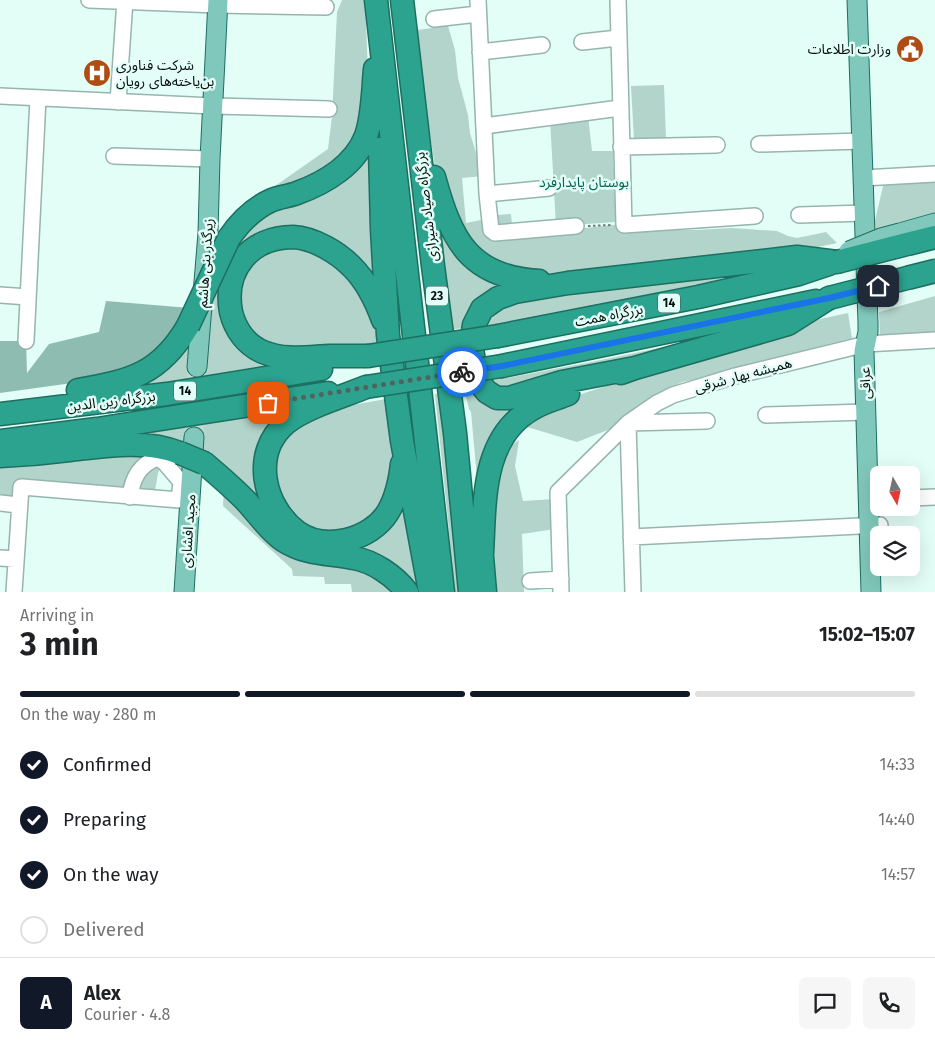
<!DOCTYPE html>
<meta charset="utf-8">
<style>
body{margin:0;font-family:"Fira Sans","Noto Sans Arabic",sans-serif;background:#f6f6f6;color:#202124;height:100vh;display:flex;flex-direction:column;font-size:19px;white-space:nowrap}
*{box-sizing:border-box;margin:0}
p{font-size:16px;color:#757577}
.icon{flex:none;width:28px;height:28px;fill:none;stroke:currentColor;stroke-width:2;stroke-linecap:round;stroke-linejoin:round}
.map{position:relative;height:592px;overflow:hidden}
.side{display:flex;flex-direction:column;background:#fff;flex:1}
.side>*{flex:none}
.needle{width:32px;rotate:171deg}
.buttons{position:absolute;left:870px;top:466px;display:grid;gap:10px}
.buttons a{display:grid;place-items:center;width:50px;height:50px;border-radius:8px;background:#fff;box-shadow:0 5px 20px #0002;font-size:25px}
.pin{position:absolute;display:grid;place-items:center;width:42px;height:42px;color:#fff;margin:-21px;border-radius:10px;box-shadow:0 2px 8px #0006}
.courier{position:absolute;display:grid;place-items:center;width:50px;height:50px;margin:-25px;border:4px solid #1a73e8;border-radius:50%;background:#fff;color:#222;box-shadow:0 1px 6px #0007}
.summary em{font-style:normal;font-weight:700}
.summary div{display:flex;flex-direction:column-reverse}
.summary{display:flex;align-items:center;justify-content:space-between;height:85px;padding:0 20px}
h1{font-size:32px;font-weight:700;line-height:38px}
.bar{display:grid;grid-template-columns:repeat(4,1fr);gap:8px 5px;align-content:center;height:60px;padding:0 20px}
.bar i{height:6px;border-radius:4px;background:#e0e0e0}
.bar .active{background:#111827}
.bar p{grid-column:span 4}
.line{display:flex;align-items:center;gap:12px;padding:0 20px;border-top:1px solid #e0e0e0}
.line div{flex:1}
.round{display:grid;place-items:center;flex:none;width:52px;height:52px;border-radius:8px;background:#f6f6f6}
ol{padding:0 20px;list-style:none}
li{display:flex;align-items:center;gap:15px;height:55px}
li p{margin-inline-start:auto}
li .icon{padding:5px;border-radius:50%;background:#111827;color:#fff;stroke-width:4}
li:last-child{color:#757577}
li i{width:28px;height:28px;border:2px solid #e0e0e0;border-radius:50%}
.map>svg:first-child{display:block}
.green{fill:#b2d4cb}
.forest{fill:#8ebcb1}
.lines{fill:none;stroke-linecap:round;stroke-linejoin:round}
.major-tunnel{stroke:#c2dad4;stroke-width:19;stroke-dasharray:19 9;stroke-linecap:butt}
.minor-casing{stroke:#95b5ad;stroke-width:18}
.major-casing{stroke:#1d6f60;stroke-width:21}
.highway-casing{stroke:#1d6f60;stroke-width:25}
.path{stroke:#6b7d79;stroke-width:2;stroke-dasharray:2.5 2.5;stroke-linecap:butt}
.minor{stroke:#fff;stroke-width:15}
.major{stroke:#80c8bb;stroke-width:19}
.highway{stroke:#2ba38e;stroke-width:22}
.major-bridge-casing{stroke:#1d6f60;stroke-width:21;stroke-linecap:butt}
.highway-bridge-casing{stroke:#1d6f60;stroke-width:25;stroke-linecap:butt}
.major-bridge{stroke:#80c8bb;stroke-width:19}
.highway-bridge{stroke:#2ba38e;stroke-width:22}
.done{stroke:#52625e;stroke-width:5;stroke-dasharray:0 9}
.route{stroke:#1a73e8;stroke-width:6}
.labels{text-anchor:middle;stroke-width:5;stroke-linejoin:round;paint-order:stroke}
.shield{fill:#e3fef7;stroke:#475652;stroke-width:1}
.shield-label{font-size:12px;font-weight:bold;fill:#040e0c}
.poi-label{font-size:14px;fill:#040e0c;stroke:#e3fef7;text-anchor:end}
.park-label{font-size:14px;fill:#016354;stroke:#e3fef7}
.street-label{font-size:14px;fill:#040e0c;stroke:#e3fef7}
</style>
<div class="map">
<svg width="935" height="592" viewBox="0 0 935 592">
<rect width="100%" height="100%" fill="#e3fef7"/>
<path class="green" d="M342,0H365L369,95V108L344,160L235,217L255,200L328,149L332,117L337,12Z
M448,26L455,50L458,78L468,115L470,133L483,176L462,178L466,223L486,219V216L511,214L513,236L621,224L631,230H696L732,228L777,231L788,236L797,238L826,232L837,243L804,250L550,276L513,270L469,245L435,167L423,89L417,30Z
M664,85L666,139L634,140L631,86Z
M588,116L592,151H613L616,222L556,226L550,119Z
M368,141L382,310L335,250L251,245L230,323L295,362L183,383L103,389L132,382L235,236Z
M884,182H935V216L872,233Z
M434,192L502,284L471,326L452,330Z
M291,242L347,270L384,344L264,351L236,309L245,264Z
M802,261L636,298L477,328L495,302Z
M935,296V337L880,340L879,312Z
M848,313L852,338L766,360L722,374L682,382L646,400L632,412L618,426L577,442L524,426L575,396L811,321Z
M708,338L513,394L485,382L591,362Z
M478,386L524,407L480,511L471,412L469,409L464,388Z
M444,392L462,592H453L449,530L435,394Z
M392,398L398,464L386,508L351,533L310,529L281,506L271,464L290,429L318,411Z
M316,403L294,411L257,489L336,547L400,495L426,592H412L332,552L206,462L75,442Z
M519,440L515,466L523,501L555,499V529L522,534L524,592H490V506L507,448Z
M145,453L129,470L125,487L20,481L12,487V498H0V462Z
M157,466L160,469L158,473L155,491H135L147,469Z
M224,484L342,560L402,592H352L351,584H325L324,577L293,576L292,569L223,506Z"/>
<path class="forest" d="M106,301L190,308L166,351L123,376L0,393V341H26L27,373L49,344L99,332Z"/>
<g class="lines">
<path class="major-tunnel" d="M194,437L197,367"/>
<g class="minor-casing">
<path id="minor" d="M89,0L217,5L326,7
M478,0L487,194L491,230L495,233L576,226
M618,0L624,225L755,216
M434,19L478,14
M582,42L618,38
M480,52L542,45
M0,96L213,106L329,109
M118,102L125,0
M484,126L620,108
M759,144L862,141
M621,147L717,145
M114,156L210,159
M863,178L935,174
M487,194L549,188
M799,215L864,213
M0,295L28,297
M26,341L38,98
M766,415L866,412
M628,423L633,592
M628,423L707,421
M911,498L935,497
M0,503L18,505
M631,537L880,525
M0,558L16,559
M530,581L561,579
M14,592L21,487H22L179,500L181,482L164,462L157,458C139,465 132,479 130,497
M561,592L558,492L628,423L657,403L673,395L735,376L866,344L935,340"/>
</g>
<g class="major-casing">
<path id="major" d="M857,0L868,323V332L864,351L871,592
M900,233L935,223
M197,367L208,233L210,159L218,0
M184,592L194,437"/>
</g>
<g class="highway-casing">
<path id="highway" d="M376,0L443,592
M402,0L433,266L455,433L470,592
M380,149L382,229L388,335L402,441L430,592
M434,177C451,239 468,277 539,281
M229,238C240,222 254,208 272,200C280,197 289,196 297,193C325,183 355,165 366,136C373,116 373,90 375,69
M911,243L935,237
M911,277L935,271
M498,336L698,297L799,274L829,264
M368,356C355,356 343,356 330,356C307,357 285,361 263,352C246,345 235,329 231,312C223,270 250,237 293,237C314,238 339,253 353,268C367,282 376,301 383,320
M502,366L816,301
M635,368L562,382L509,398H497L487,392L482,386L476,372L471,344L474,325L482,309L498,298L515,292L568,283L797,257L837,262
M621,373L635,368L788,324L829,298
M366,387C342,397 306,407 286,423C251,453 263,506 297,532C325,552 371,540 388,512C397,497 400,481 402,464
M78,390C131,381 160,374 188,326
M0,414L167,394L321,369
M0,441L97,429L328,393
M0,456C23,455 46,453 69,450C105,446 145,439 180,453
M204,463C217,474 231,486 244,499C257,512 268,530 283,540C306,555 328,553 353,558C373,561 395,576 407,592
M482,553C485,503 481,438 532,409C543,402 556,399 568,394
M482,557L485,592"/>
</g>
<path class="path" d="M588,226L611,225"/>
<use href="#minor" class="minor"/>
<use href="#major" class="major"/>
<use href="#highway" class="highway"/>
<g class="major-bridge-casing">
<path id="major-bridge" d="M849,251L881,238L900,233"/>
</g>
<g class="highway-bridge-casing">
<path id="highway-bridge" d="M837,262L911,243
M829,298L911,277
M188,326L229,238
M368,356L498,336
M366,387L502,366
M180,453L204,463"/>
</g>
<use href="#major-bridge" class="major-bridge"/>
<use href="#highway-bridge" class="highway-bridge"/>
</g>
<g class="lines">
<path class="done" d="M268,403L462,372"/>
<path class="route" d="M462,372L502,366L829,298L878,286"/>
</g>
<defs>
<g id="civic-disc" transform="scale(1.4375)"><circle r="9.5" fill="#af4c14" stroke="#e3fef7"/><path d="M-.6-6.5H3V-4.5H.6V-3L4-1V1h2V6H-6V1h2V-1L-.6-3ZM-1.2 2.5V6h2.4V2.5Z" fill="#fff"/></g>
<g id="hospital-disc" transform="scale(1.4375)"><circle r="9.5" fill="#af4c14" stroke="#e3fef7"/><path d="M-5-5h3v3.5h4V-5h3V5h-3V1.5h-4V5h-3Z" fill="#fff"/></g>
</defs>
<g fill-rule="evenodd">
<use href="#civic-disc" x="910" y="49"/>
<use href="#hospital-disc" x="97" y="73"/>
</g>
<g class="labels">
<g class="shield">
<rect x="426" y="286.5" width="22" height="19" rx="4"/>
<rect x="658" y="293.5" width="22" height="19" rx="4"/>
<rect x="174" y="381.5" width="22" height="19" rx="4"/>
</g>
<g class="shield-label">
<text x="437" y="300">23</text>
<text x="669" y="307">14</text>
<text x="185" y="395">14</text>
</g>
<g class="poi-label">
<text x="891" y="54">وزارت اطلاعات</text>
<text x="116" y="70" text-anchor="start">شرکت فناوری<tspan x="116" dy="16">بن‌یاخته‌های رویان</tspan></text>
</g>
<g class="park-label">
<text x="584" y="187">بوستان پایدارفرد</text>
</g>
<g class="street-label">
<text transform="translate(426 207) rotate(-97)" y="5">بزرگراه صیاد شیرازی</text>
<text transform="translate(205 263) rotate(-86)" y="5">زیرگذر بنی هاشم</text>
<text transform="translate(609 315) rotate(-11)" y="5">بزرگراه همت</text>
<text transform="translate(743 375) rotate(-15)" y="5">همیشه بهار شرقی</text>
<text transform="translate(865 383) rotate(-92)" y="5">عراقی</text>
<text transform="translate(111 401) rotate(-7)" y="5">بزرگراه زین الدین</text>
<text transform="translate(188 531) rotate(-86)" y="5">مجید افشاری</text>
</g>
</g>
</svg>
<div class="buttons">
<a><svg class="needle" viewBox="-14 -14 28 28"><path d="M0-13l5 13h-10z" fill="#e53935"/><path d="M0 13l5-13h-10z" fill="#757577"/></svg></a>
<a><svg class="icon" aria-label="layers" viewBox="0 0 24 24"><path d="M12 4l9 5-9 5-9-5zM3 14l9 5 9-5"/></svg></a>
</div>
<div class="pin" style="left:268px;top:403px;background:#ea580c"><svg class="icon" aria-label="bag" viewBox="0 0 24 24"><path d="M5 8h14l-1 12H6zM9 8a3 3 0 0 1 6 0"/></svg></div>
<div class="pin" style="left:878px;top:286px;background:#1f2937"><svg class="icon" aria-label="home" viewBox="0 0 24 24"><path d="M3 11l9-7 9 7M6 9v11h12V9"/></svg></div>
<div class="courier" style="left:462px;top:372px"><svg class="icon" aria-label="bike" viewBox="0 0 24 24"><circle cx="6" cy="16" r="4"/><circle cx="18" cy="16" r="4"/><path d="M6 16l4-8h5l3 8M10 8l3 8H6M13 5h3"/></svg></div>
</div>
<section class="side">
<div class="summary"><div><h1>3 min</h1><p>Arriving in</p></div><em>15:02–15:07</em></div>
<div class="bar"><i class="active"></i><i class="active"></i><i class="active"></i><i></i><p>On the way · 280 m</p></div>
<ol>
<li><svg class="icon" aria-label="check" viewBox="0 0 24 24"><path d="M5 12l5 5 9-10"/></svg>Confirmed<p>14:33</p></li>
<li><svg class="icon" aria-label="check" viewBox="0 0 24 24"><path d="M5 12l5 5 9-10"/></svg>Preparing<p>14:40</p></li>
<li><svg class="icon" aria-label="check" viewBox="0 0 24 24"><path d="M5 12l5 5 9-10"/></svg>On the way<p>14:57</p></li>
<li><i></i>Delivered</li>
</ol>
<div class="line" style="height:90px"><b class="round" style="background:#111827;color:#fff">A</b><div><b>Alex</b><p>Courier · 4.8</p></div><a class="round"><svg class="icon" aria-label="chat" viewBox="0 0 24 24"><path d="M4 5h16v11H9l-5 4z"/></svg></a><a class="round"><svg class="icon" aria-label="phone" viewBox="0 0 24 24"><path d="M5 4h4l2 5-3 2q2 4 5 5l2-3 5 2v4C11 20 4 13 5 4z"/></svg></a></div>
</section>
